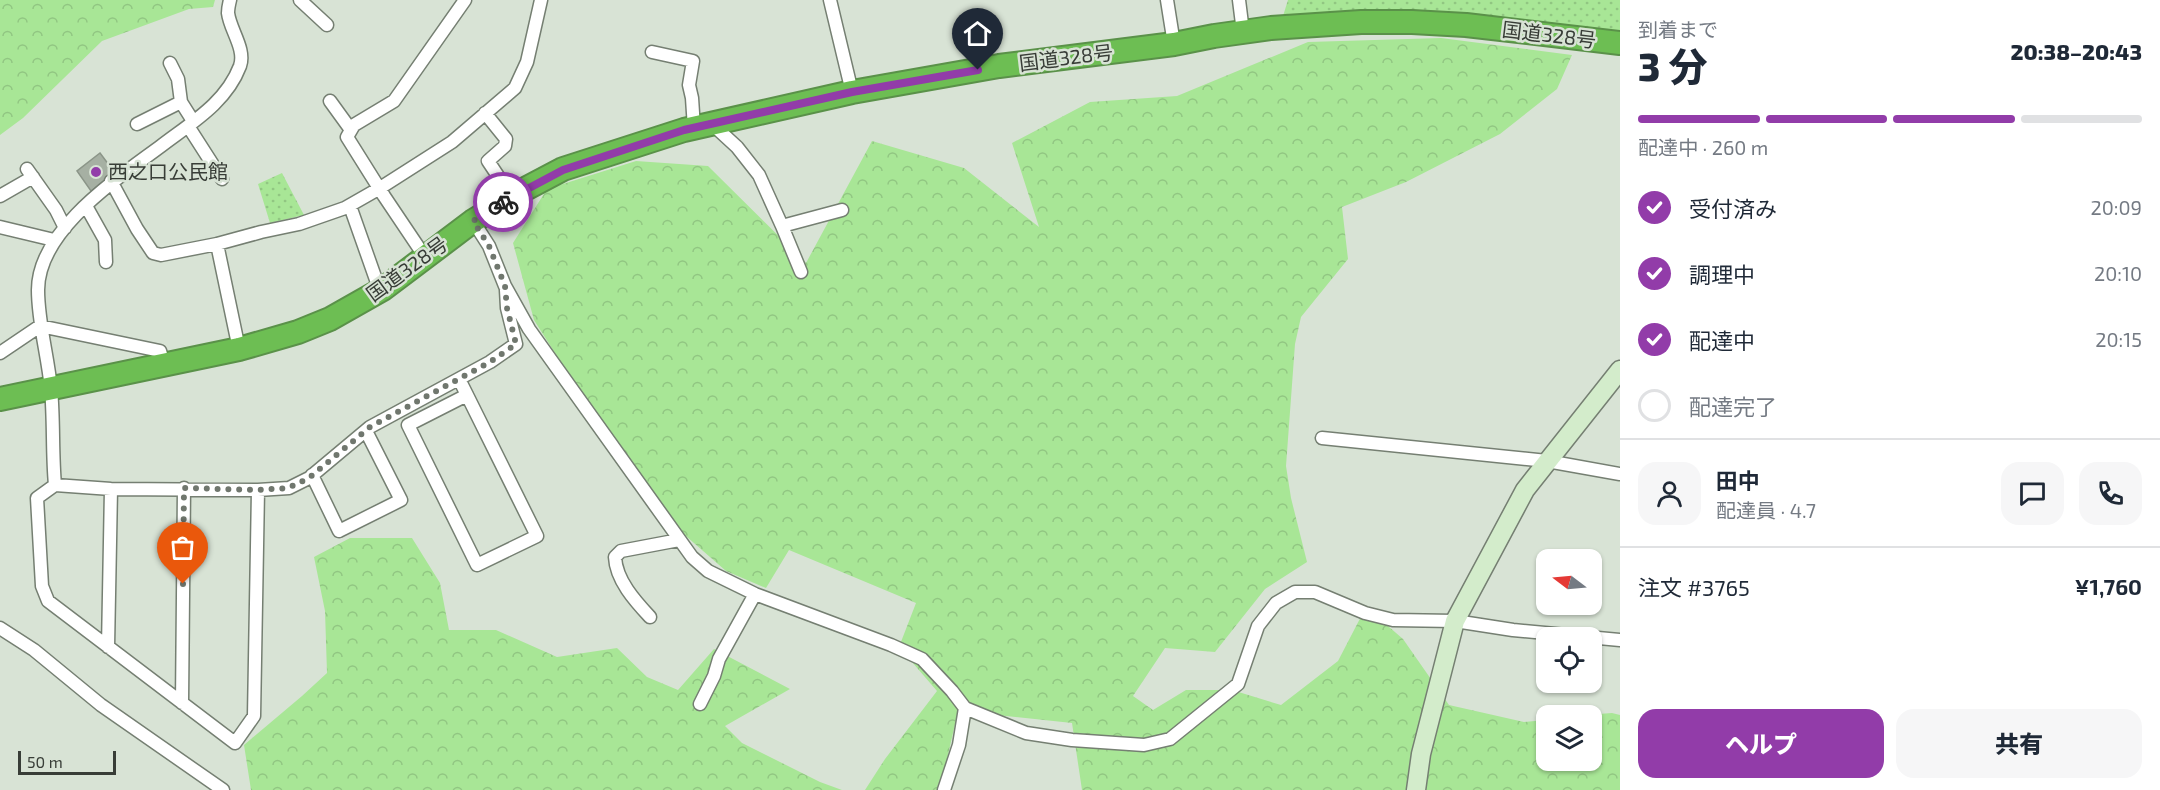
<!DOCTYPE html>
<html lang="ja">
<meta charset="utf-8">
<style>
body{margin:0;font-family:"Exo 2","Noto Sans JP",sans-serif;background:#f6f6f7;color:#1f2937;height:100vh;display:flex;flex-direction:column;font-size:22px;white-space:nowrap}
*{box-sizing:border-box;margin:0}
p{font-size:20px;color:#747a83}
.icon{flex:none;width:33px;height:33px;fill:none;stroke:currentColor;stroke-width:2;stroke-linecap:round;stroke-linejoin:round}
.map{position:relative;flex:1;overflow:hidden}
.details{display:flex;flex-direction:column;background:#fff;width:540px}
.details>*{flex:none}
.needle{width:39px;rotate:286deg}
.fabs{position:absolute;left:1536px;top:549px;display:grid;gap:12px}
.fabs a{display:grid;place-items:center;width:66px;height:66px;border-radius:12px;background:#fff;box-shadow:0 2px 4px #0004;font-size:30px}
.scale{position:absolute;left:18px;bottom:15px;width:98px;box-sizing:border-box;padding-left:6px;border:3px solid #383d37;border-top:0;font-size:16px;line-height:21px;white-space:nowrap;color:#383d37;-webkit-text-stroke:4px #d8e3d5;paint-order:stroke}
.pin{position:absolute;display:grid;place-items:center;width:51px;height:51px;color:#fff;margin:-62px -26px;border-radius:50% 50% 50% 0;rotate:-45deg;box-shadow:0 0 6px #0007}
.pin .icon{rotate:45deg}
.courier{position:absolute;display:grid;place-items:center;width:60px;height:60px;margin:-30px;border:4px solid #923ca9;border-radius:50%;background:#fff;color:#222;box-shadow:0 2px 8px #0007}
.head em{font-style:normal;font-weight:800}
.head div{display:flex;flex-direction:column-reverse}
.head{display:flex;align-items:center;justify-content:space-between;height:102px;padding:0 18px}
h1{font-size:39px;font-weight:800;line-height:45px}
.bar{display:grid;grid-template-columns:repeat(4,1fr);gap:9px 6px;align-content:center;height:72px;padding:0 18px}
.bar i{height:8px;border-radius:4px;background:#e0e1e3}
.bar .on{background:#923ca9}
.bar p{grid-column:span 4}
.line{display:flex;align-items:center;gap:15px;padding:0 18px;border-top:2px solid #e0e1e3}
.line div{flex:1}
.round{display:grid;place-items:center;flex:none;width:63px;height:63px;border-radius:18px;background:#f6f6f7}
ol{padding:0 18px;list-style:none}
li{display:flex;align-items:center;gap:18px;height:66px}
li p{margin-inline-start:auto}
li .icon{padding:6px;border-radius:50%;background:#923ca9;color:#fff;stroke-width:4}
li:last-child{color:#747a83}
li i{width:33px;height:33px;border:3px solid #e0e1e3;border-radius:50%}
.button{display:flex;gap:12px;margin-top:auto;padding:12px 18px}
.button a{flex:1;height:69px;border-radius:18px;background:#923ca9;color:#fff;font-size:24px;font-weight:800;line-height:69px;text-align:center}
.button a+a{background:#f6f6f7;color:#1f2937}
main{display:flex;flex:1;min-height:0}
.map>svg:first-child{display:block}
.grass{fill:url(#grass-dots)}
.forest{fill:url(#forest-crowns)}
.building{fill:#a6b0a3;stroke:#8b9588;stroke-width:1.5}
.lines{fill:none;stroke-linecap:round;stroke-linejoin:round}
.street-casing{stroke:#757f72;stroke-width:15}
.secondary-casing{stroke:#757f72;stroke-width:21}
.highway-casing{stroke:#5a9149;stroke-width:26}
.street{stroke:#fff;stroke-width:12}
.secondary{stroke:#d3eccb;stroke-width:18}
.highway{stroke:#6dbe53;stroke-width:22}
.done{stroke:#70776e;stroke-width:6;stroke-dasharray:0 10.8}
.route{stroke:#923ca9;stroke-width:8}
.poi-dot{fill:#923ca9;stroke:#d8e3d5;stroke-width:2}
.labels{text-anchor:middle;stroke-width:5;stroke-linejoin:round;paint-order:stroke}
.street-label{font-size:20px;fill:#383d37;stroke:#d8e3d5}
.poi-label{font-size:20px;fill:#383d37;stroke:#d8e3d5;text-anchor:start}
</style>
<main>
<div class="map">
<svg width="1620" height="790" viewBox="0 0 1620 790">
<defs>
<pattern id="grass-dots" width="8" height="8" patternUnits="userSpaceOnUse" patternTransform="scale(1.5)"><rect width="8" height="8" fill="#a8e696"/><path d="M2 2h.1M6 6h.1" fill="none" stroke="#91c682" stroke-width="1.8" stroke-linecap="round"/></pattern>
<pattern id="forest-crowns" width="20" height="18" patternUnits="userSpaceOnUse" patternTransform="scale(1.5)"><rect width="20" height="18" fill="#a8e696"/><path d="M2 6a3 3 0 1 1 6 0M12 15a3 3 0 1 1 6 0" fill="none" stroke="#91c682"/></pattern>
</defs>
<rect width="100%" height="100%" fill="#d8e3d5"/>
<path class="grass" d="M1288,0H1620V33L1283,16Z
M282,173L304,215L270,223L258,184Z"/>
<path class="forest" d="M0,0H215L213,7L189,9L102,41L23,118L0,135Z
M1441,38L1572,55L1557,89L1500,134L1406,182L1342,207L1348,259L1301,317L1295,344L1286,466L1291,498L1307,562L1265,589L1215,652L1165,648L1133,696L1153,710L1186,690H1232L1281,705L1338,661L1366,607L1403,639L1449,705L1524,722L1546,720V760H1592V716L1585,715L1612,713L1620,715V790H1082L1072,723L958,711L940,790H865L885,759L937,691L899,647L916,603L789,550L766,588L726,571L663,516L608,437L534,320L513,243L547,189L636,161L708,166L806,263L872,141L964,168L1039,227L1012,143L1090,102L1177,96L1308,42Z
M350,538H412L440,583L449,630H496L557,657L617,648L647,677L678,690L714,649L790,689L725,726L742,743L820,782L842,790H251L244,745L302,696L327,673L325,611L314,557Z"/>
<path class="building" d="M100,153L115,173L91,191L77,171Z"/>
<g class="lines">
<g class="street-casing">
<path id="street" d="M230,0C229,4 228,9 228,13C230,30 246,49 240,66C226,103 191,123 161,146C118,178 38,230 38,290C38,323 48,356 51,389C54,421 52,453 55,485L111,489L258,490L289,488L309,478L370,427L490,362L516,344L507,308L506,290
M300,0L327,25
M830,0L852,92
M1167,0L1174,44
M1239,0L1243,32
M652,52L693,61L689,85L692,98L694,128
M170,63L178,79L181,102L193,121
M330,101L351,130
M485,113L506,139L505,146L488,161L512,197
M137,124L181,102
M712,124L737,147L759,175L782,226L842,210
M188,126L222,179
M27,169L56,210L65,228
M111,181L137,229L153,253L161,255L217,244
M0,196L33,177
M86,206L105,240L106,262
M350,206L380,291
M473,221L489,246L505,286L529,329L692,557L708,571L755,594L891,645L922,659L952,691L965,708L1026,733L1072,740L1144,745L1170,739L1238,684L1258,626L1276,603L1295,592H1315L1365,613L1393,620L1455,621L1513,630L1620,640
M782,226L801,272
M0,227L54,240
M425,257L384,196L347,137L354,125L394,101L465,0
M239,349L217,244L261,232L299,224L345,208L380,188L452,142L515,88L527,62L541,0
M0,353L40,326L160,351L164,364
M459,379L467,395L537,536L477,565L408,425L467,395
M1322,438L1547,461L1620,474
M312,475L339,531L401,500L366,431
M55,485L37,498L42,586L48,601L235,743L254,716L258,490
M650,617C635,601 616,580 615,557L621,551L679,540
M0,628L34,650L101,705L223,790
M108,647L111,489
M182,703L184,488
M700,704L714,676L719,659L755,594
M944,790L959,745L965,708"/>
</g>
<g class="secondary-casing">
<path id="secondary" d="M1416,790L1421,754L1455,621L1525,490L1620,370"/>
</g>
<g class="highway-casing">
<path id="highway" d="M0,399L239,349L298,332L330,319L383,289L473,221L527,188L563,169L684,130L852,92L999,66L1174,44L1214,36L1271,28L1361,22H1412L1466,25L1620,43"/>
</g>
<use href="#street" class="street"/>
<use href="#secondary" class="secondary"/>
<use href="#highway" class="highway"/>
</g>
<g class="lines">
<path class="done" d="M183,584L184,488L258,490L288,488L309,478L370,427L490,362L516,344L507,308L505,286L489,246L473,221L503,202"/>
<path class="route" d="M503,202L563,170L684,130L852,92L978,70"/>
</g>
<circle class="poi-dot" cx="96" cy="172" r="6"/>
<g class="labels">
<g class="street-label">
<text transform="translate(1549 35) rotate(7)" y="7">国道328号</text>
<text transform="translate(1066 58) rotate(-7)" y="7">国道328号</text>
<text transform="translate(407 269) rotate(-36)" y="7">国道328号</text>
</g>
<g class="poi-label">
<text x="108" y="179">西之口公民館</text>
</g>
</g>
</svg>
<div class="fabs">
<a><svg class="needle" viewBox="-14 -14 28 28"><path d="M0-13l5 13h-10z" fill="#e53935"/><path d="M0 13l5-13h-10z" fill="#747a83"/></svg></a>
<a><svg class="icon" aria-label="locate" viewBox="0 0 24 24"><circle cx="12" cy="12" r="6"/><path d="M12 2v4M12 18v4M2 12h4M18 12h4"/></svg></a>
<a><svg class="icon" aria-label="layers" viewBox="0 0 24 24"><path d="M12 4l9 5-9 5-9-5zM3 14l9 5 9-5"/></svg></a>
</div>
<div class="scale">50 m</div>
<div class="pin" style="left:183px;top:584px;background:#ea580c"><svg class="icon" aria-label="bag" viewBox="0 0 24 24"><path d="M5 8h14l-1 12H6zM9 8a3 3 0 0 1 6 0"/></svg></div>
<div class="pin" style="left:978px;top:70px;background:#1f2937"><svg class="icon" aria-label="home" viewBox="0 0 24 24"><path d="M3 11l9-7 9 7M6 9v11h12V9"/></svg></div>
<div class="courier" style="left:503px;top:202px"><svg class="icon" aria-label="bike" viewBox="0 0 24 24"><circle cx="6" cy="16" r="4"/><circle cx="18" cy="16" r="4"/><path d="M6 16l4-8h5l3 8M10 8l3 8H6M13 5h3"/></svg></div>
</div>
<section class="details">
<div class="head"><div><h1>3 分</h1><p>到着まで</p></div><em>20:38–20:43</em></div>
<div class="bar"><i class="on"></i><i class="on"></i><i class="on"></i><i></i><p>配達中 · 260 m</p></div>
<ol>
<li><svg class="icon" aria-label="check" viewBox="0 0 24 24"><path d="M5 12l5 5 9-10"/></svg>受付済み<p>20:09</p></li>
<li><svg class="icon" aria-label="check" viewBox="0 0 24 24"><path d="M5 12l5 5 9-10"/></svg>調理中<p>20:10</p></li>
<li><svg class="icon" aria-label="check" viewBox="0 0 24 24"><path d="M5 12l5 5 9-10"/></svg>配達中<p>20:15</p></li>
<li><i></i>配達完了</li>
</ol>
<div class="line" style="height:108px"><a class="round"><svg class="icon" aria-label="person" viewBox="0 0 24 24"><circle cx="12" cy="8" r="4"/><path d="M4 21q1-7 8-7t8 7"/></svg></a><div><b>田中</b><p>配達員 · 4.7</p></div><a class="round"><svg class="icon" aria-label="chat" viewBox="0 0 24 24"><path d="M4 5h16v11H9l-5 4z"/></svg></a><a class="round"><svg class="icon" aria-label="phone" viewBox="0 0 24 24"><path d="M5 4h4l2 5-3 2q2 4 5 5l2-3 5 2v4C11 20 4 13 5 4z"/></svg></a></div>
<div class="line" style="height:78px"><div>注文 #3765</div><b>¥1,760</b></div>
<div class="button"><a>ヘルプ</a><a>共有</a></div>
</section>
</main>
